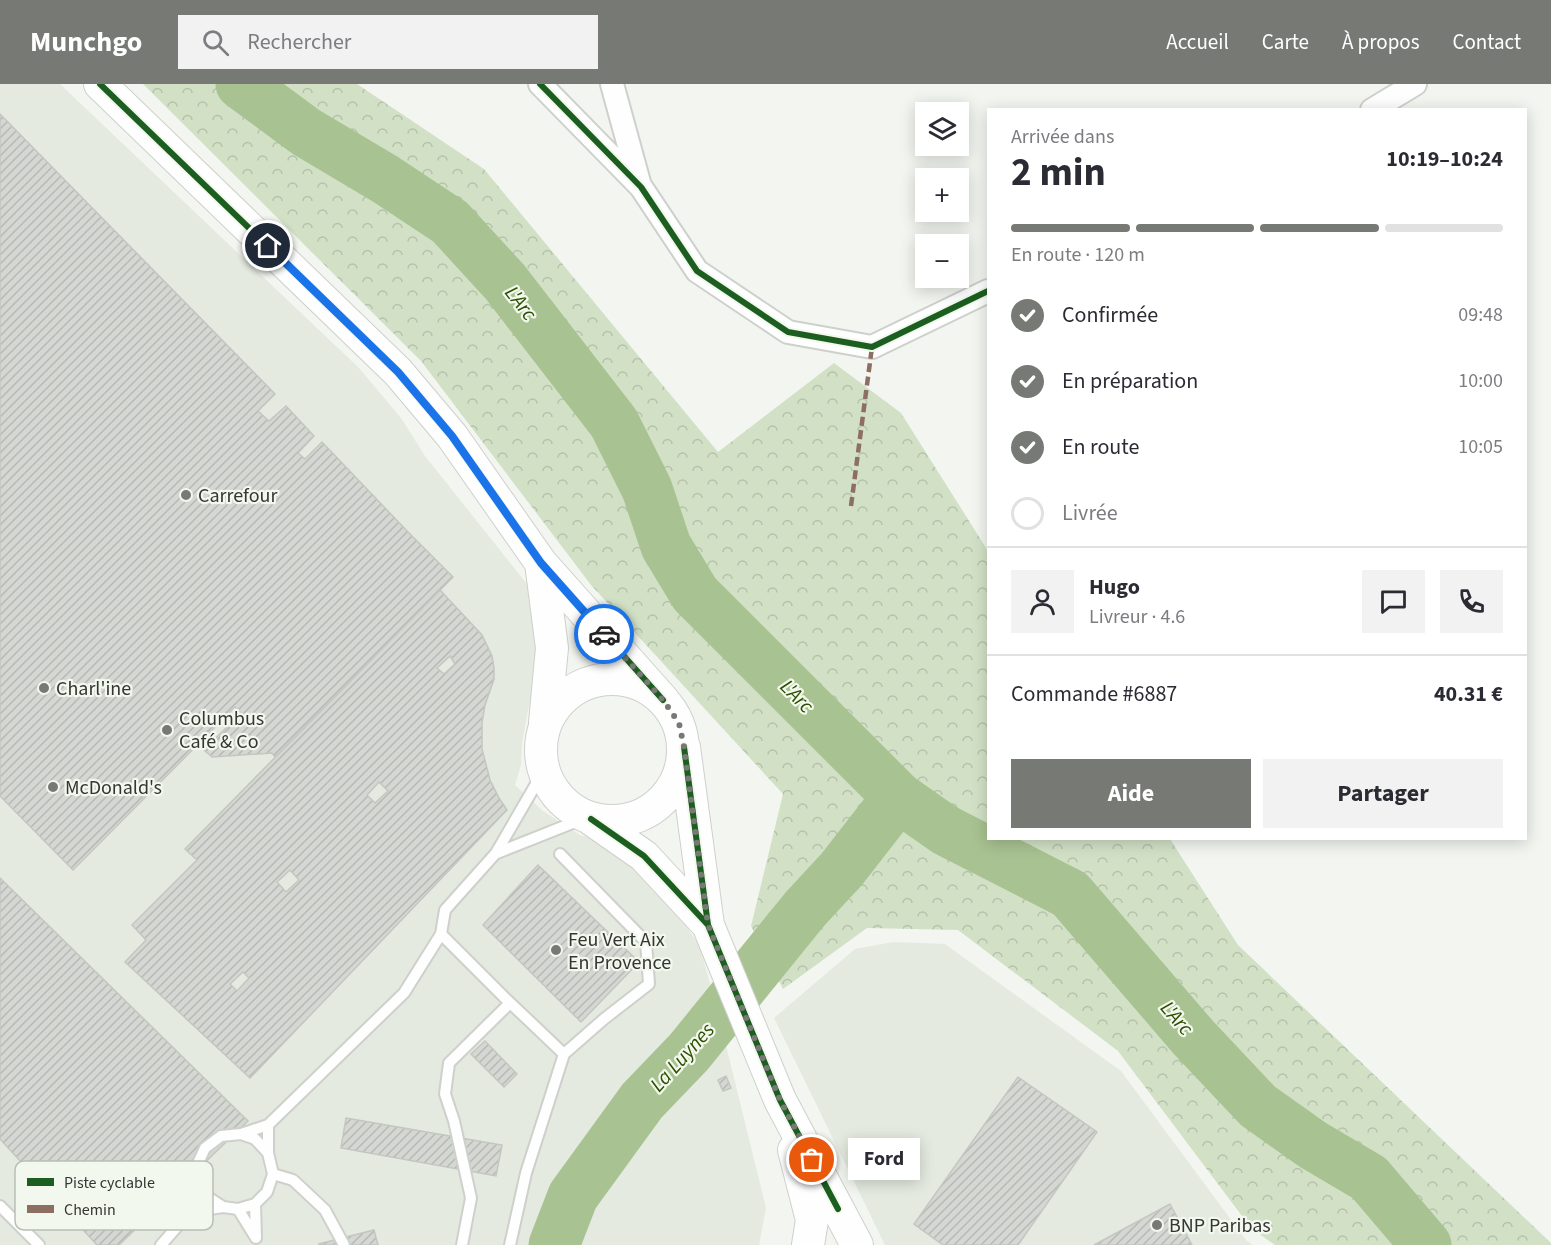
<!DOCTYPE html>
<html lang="fr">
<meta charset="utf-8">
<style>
body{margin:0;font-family:"Source Sans 3",sans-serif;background:#f2f2f3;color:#2b2b33;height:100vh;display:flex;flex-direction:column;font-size:22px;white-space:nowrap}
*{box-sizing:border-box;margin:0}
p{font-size:20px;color:#7c7c81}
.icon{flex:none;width:33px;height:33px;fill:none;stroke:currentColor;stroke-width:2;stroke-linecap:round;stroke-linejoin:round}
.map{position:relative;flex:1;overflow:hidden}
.side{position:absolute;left:987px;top:24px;width:540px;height:732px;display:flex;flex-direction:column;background:#fff;border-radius:0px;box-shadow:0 3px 15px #0003}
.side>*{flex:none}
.fabs{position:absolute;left:915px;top:18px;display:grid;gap:12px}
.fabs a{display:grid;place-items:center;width:54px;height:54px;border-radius:0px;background:#fff;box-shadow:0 3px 15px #0003;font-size:30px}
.pin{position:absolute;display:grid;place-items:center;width:51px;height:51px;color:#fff;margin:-26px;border:3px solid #fff;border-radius:50%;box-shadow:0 2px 6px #0007}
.courier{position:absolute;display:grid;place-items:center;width:60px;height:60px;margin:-30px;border:4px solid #1a73e8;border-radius:50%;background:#fff;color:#222;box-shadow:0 2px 8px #0007}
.bubble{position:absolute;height:42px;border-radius:0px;background:#fff;box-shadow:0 3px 15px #0003;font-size:20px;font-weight:700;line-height:42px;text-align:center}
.headline em{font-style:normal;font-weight:700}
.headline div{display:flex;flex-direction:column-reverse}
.headline{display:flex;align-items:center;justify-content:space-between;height:102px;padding:0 24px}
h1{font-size:39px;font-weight:700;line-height:45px}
.bar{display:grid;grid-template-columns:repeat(4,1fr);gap:9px 6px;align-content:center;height:72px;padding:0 24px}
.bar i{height:8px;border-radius:4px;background:#e1e1e2}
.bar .current{background:#777975}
.bar p{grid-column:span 4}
.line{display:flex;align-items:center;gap:15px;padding:0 24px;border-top:2px solid #e1e1e2}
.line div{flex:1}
.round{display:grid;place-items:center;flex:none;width:63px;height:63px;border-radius:0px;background:#f2f2f3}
ol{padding:0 24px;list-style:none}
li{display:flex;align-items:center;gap:18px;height:66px}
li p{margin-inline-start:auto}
li .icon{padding:6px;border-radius:50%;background:#777975;color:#fff;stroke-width:4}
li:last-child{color:#7c7c81}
li i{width:33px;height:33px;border:3px solid #e1e1e2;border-radius:50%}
.action{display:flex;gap:12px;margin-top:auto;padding:12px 24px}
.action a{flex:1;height:69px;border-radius:0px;background:#777975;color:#fff;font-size:24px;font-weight:700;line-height:69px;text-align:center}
.action a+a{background:#f2f2f3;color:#2b2b33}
header{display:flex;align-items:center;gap:36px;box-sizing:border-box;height:84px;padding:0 30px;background:#777975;color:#fff}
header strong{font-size:28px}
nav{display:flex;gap:33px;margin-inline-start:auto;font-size:21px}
.search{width:420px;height:54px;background:#f2f2f3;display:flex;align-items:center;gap:15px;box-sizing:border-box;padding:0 21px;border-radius:0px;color:#7c7c81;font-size:22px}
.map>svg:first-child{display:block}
.built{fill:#e4eadf}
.forest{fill:url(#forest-crowns)}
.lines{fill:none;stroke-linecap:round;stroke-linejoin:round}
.river{stroke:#a8c291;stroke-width:51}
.building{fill:url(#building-hatch);stroke:#c3c6c1;stroke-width:1.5;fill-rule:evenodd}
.lane-casing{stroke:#ced0cc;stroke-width:14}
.street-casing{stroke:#ced0cc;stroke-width:26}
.secondary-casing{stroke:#ced0cc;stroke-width:34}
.lane{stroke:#fdfefd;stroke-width:10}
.street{stroke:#fdfefd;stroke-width:22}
.secondary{stroke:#fdfefd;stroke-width:32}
.quiet{stroke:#8d6e63;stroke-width:4.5;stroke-dasharray:9 4.5;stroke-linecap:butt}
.cycleway-casing{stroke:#f2f8ee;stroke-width:10}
.cycleway{stroke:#1b5e20;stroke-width:6}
.done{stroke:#777975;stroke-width:6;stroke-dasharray:0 10.8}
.route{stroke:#1a73e8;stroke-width:8}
.poi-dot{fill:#777975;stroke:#f2f8ee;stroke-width:2}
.labels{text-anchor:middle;stroke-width:4.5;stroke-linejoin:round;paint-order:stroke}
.poi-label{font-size:20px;fill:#343633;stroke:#f2f8ee;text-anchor:start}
.water-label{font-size:21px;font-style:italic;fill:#2e4f01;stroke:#f2f8ee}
.key{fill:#f2f8ee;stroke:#b9beb6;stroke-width:1.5}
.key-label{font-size:16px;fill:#343633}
</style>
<header>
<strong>Munchgo</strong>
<div class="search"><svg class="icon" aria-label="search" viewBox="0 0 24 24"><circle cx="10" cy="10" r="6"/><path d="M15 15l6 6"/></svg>Rechercher</div>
<nav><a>Accueil</a><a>Carte</a><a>À propos</a><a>Contact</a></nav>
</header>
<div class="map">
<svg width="1551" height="1161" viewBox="0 0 1551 1161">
<defs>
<pattern id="forest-crowns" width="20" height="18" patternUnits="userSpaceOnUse" patternTransform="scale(1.5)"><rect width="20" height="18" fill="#d2e1c6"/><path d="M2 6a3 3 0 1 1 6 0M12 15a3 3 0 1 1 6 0" fill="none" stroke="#b5c2ab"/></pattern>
<pattern id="building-hatch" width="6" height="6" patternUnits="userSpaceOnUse" patternTransform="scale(1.5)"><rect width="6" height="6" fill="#d5d7d3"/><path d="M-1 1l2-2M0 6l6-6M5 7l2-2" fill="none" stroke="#b7b9b6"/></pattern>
</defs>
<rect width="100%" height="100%" fill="#f3f6f0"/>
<path class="built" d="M0,0H60L359,284L401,334L425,372L531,505L539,575L528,626L522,660L521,681L515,701L543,727L580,751L601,756L638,781L670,817L700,863L721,941L766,1124L759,1161H0Z
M893,858L945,860L1121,987L1246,1156L1253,1161H885L774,934L855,865Z"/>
<path class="forest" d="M143,0H357L484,85L718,368L834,279L901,329L988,467V754L1170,755L1238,861L1551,1159V1161H1275L1251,1144L1118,967L958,846L867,844L783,905L751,842L783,710L591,501L421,277Z"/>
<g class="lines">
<path class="river" d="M241,0L306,48L385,95L450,138L505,198L614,339L647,405L666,462L695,510L898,713L945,746L1070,810L1193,953L1258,1022L1313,1061L1369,1094L1426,1161
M554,1161L573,1112L642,1017L689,968L805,825L842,785L898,713"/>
</g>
<path class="building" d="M0,30L275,310L258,327L269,337L286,322L314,352L298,369L305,375L322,358L408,448L453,493L275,673L272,669L212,673L204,666L241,629L235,623L73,786L0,712Z
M440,506L482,551L492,572L494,584V595L485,621L482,639V665L490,696L499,714L507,726L250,994L125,878L146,856L132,841L197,776L185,765ZM450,572L455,580L444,590L437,584ZM379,698L388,707L375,719L367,711ZM290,786L299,796L286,808L277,798ZM243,888L249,894L237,907L230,900Z
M538,781L639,878L581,938L483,841Z
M0,794L248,1037L119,1161H97L0,1055Z
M485,957L517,990L504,1003L471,970Z
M726,992L731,1004L723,1007L718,996Z
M1018,993L1097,1048L1018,1161H943L914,1140Z
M346,1034L502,1061L496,1092L341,1064Z
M1170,1120L1192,1161H1094Z
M374,1146L378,1161H320L319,1160Z"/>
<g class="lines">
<g class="lane-casing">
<path id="lane" d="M497,769L585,734
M560,770L646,858L649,900L604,935L564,970
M441,850L504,913L564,970L526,1089L510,1161
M268,1041L404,909L441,850L445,826L496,769L543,688
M241,1050L255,1055L268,1069L273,1090L267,1108L255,1120L238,1125L223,1123L206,1112L200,1101L197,1093L199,1077L205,1064L221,1052L241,1050L268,1041V1069
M273,1090L293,1096L325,1126L344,1161
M200,1101L190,1128L223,1123
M0,1122L39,1161
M238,1125L256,1154L255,1120
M161,1161L190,1128
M462,1161L471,1114L454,1037L445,1010L449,979L510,919"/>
</g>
<g class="street-casing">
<path id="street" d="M540,0L641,103L697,187L788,248L872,263L988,207
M612,0L640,102
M1372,26L1415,0"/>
</g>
<g class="secondary-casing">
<path id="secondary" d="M100,0L398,288L452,352L541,479L663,616
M541,479L552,564L545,638
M541 666a71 71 0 1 1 142 0a71 71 0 1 1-142 0Z
M684,663L708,841L780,1016L857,1161
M591,735L644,772L708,841
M794,1066L812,1136L808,1161"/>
</g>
<use href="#lane" class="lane"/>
<use href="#street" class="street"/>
<use href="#secondary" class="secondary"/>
<path class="quiet" d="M851,422L872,263"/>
<g class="cycleway-casing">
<path id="cycleway" d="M100,0L398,288L452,352L541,479L663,616
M540,0L641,103L697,187L788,248L872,263L988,207
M684,663L708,841L780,1016L838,1125
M591,735L644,772L708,841"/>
</g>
<use href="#cycleway" class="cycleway"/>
</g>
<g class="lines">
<path class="done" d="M604,550L663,616L679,639L684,663L708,841L780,1016L812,1076"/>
<path class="route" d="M268,162L398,288L452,352L541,479L604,550"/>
</g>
<g class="poi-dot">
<circle cx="186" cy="411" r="6"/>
<circle cx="44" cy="604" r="6"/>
<circle cx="167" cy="646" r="6"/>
<circle cx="53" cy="703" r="6"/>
<circle cx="556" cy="866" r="6"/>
<circle cx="1157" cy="1141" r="6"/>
</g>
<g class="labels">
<g class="poi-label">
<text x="198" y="418">Carrefour</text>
<text x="56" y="611">Charl'ine</text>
<text x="179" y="641">Columbus<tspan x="179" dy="23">Café &amp; Co</tspan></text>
<text x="65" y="710">McDonald's</text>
<text x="568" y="862">Feu Vert Aix<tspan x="568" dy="23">En Provence</tspan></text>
<text x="1169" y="1148">BNP Paribas</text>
</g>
<g class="water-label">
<text transform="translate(521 219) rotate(52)" y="7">L'Arc</text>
<text transform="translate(797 612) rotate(45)" y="7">L'Arc</text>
<text transform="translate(1177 934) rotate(49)" y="7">L'Arc</text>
<text transform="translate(682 973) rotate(-48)" y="7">La Luynes</text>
</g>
</g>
<rect x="15" y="1077" width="198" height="69" rx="9" class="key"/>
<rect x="27" y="1094" width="27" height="8" fill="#1b5e20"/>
<rect x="27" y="1121" width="27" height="8" fill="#8d6e63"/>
<g class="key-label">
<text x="64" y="1104">Piste cyclable</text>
<text x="64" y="1131">Chemin</text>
</g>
</svg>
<div class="fabs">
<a><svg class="icon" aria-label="layers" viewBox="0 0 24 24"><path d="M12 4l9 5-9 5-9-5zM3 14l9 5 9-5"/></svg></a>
<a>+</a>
<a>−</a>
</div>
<div class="pin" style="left:812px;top:1076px;background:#ea580c"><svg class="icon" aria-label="bag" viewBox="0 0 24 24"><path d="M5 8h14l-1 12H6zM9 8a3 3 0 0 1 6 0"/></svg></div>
<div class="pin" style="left:268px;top:162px;background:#1f2937"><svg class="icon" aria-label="home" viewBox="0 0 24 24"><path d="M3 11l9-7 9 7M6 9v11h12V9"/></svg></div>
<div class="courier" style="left:604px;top:550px"><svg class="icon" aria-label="car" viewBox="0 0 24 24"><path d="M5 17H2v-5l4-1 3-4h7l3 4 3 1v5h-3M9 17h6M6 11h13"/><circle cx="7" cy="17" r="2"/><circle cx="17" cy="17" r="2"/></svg></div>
<div class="bubble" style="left:848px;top:1054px;width:72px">Ford</div>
<section class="side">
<div class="headline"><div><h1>2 min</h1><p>Arrivée dans</p></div><em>10:19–10:24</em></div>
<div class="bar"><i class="current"></i><i class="current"></i><i class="current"></i><i></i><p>En route · 120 m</p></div>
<ol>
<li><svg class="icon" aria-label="check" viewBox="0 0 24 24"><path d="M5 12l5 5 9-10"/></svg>Confirmée<p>09:48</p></li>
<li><svg class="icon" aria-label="check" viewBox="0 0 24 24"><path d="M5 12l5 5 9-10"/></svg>En préparation<p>10:00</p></li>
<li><svg class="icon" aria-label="check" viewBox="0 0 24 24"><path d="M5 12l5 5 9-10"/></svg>En route<p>10:05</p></li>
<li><i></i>Livrée</li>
</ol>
<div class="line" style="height:108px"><a class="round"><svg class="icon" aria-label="person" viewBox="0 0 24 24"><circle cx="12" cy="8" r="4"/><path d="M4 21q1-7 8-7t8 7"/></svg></a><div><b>Hugo</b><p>Livreur · 4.6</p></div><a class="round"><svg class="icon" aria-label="chat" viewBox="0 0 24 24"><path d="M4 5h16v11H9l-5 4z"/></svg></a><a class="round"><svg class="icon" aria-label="phone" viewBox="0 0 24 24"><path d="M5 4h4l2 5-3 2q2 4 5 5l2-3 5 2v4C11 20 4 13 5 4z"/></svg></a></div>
<div class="line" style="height:78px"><div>Commande #6887</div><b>40.31 €</b></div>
<div class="action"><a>Aide</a><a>Partager</a></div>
</section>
</div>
